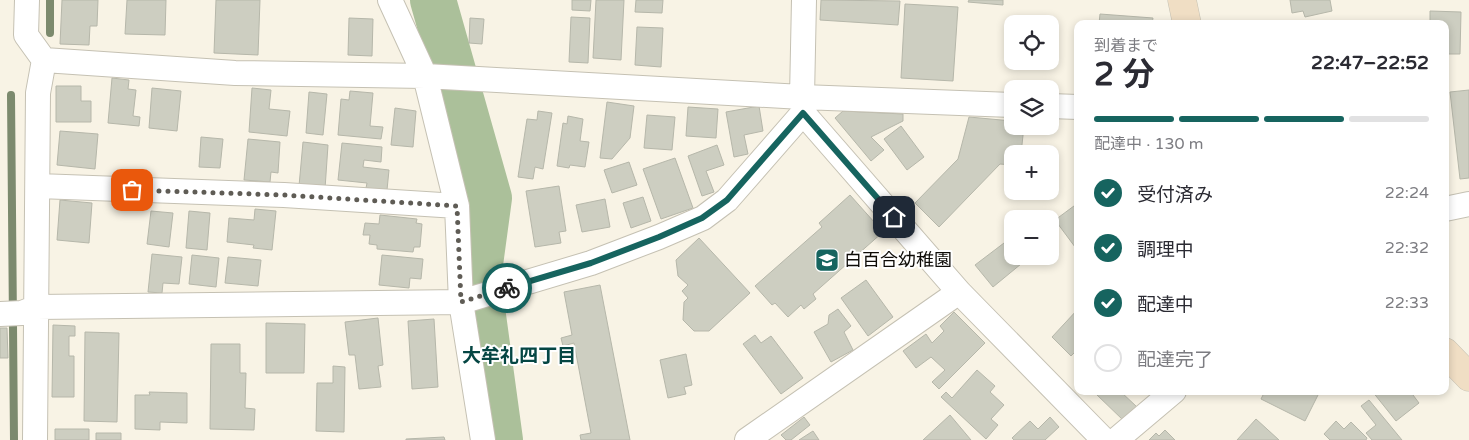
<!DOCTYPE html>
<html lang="ja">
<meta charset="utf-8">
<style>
body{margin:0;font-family:"Varela Round","Noto Sans JP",sans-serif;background:#f7f7f7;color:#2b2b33;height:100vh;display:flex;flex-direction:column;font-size:19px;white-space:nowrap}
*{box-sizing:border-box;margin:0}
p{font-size:16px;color:#7c7c81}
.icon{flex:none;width:28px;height:28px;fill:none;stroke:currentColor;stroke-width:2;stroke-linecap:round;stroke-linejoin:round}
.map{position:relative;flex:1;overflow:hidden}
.sheet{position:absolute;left:1074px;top:20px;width:375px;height:375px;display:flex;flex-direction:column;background:#fff;border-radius:10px;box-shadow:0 2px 8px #0003}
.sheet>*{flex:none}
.controls{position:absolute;left:1004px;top:15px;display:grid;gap:10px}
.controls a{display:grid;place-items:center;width:55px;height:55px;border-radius:10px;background:#fff;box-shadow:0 2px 8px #0003;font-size:25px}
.pin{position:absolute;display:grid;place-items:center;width:42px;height:42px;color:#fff;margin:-21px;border-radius:10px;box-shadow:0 2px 8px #0006}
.courier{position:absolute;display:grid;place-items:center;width:50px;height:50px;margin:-25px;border:4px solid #16645f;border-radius:50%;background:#fff;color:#222;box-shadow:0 1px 6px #0007}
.headline em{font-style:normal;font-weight:700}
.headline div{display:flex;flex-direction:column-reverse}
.headline{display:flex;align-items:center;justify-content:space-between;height:85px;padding:0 20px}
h1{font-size:32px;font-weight:700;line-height:38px}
.bar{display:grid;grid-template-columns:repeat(4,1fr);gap:8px 5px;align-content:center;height:60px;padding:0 20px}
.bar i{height:6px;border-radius:4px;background:#e1e1e2}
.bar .current{background:#16645f}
.bar p{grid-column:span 4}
ol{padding:0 20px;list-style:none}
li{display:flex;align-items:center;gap:15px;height:55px}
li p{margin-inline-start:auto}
li .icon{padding:5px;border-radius:50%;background:#16645f;color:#fff;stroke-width:4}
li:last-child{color:#7c7c81}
li i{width:28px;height:28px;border:2px solid #e1e1e2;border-radius:50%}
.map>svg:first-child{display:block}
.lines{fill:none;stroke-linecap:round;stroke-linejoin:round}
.stream{stroke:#7c8a6e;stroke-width:8}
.river{stroke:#abc09a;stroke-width:46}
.building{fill:#cdcec1;stroke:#b6b7aa}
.street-casing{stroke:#c5c1b3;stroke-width:26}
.secondary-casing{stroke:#c5c1b3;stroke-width:29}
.street{stroke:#fff;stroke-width:24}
.secondary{stroke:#f0dec4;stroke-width:28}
.done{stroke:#5f5c55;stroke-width:5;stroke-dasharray:0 9}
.route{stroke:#16645f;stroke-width:6}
.labels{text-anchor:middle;stroke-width:4;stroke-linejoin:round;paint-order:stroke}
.poi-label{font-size:18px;fill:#0d0b07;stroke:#fff;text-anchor:start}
.neighbourhood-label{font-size:19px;font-weight:bold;fill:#054643;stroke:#fff}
</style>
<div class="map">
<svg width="1469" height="440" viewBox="0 0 1469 440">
<rect width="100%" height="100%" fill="#f8f3e5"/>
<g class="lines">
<path class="stream" d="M50,33V0
M11,95L14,440"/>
<path class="river" d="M433,0L489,198L478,279L500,440"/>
</g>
<path class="building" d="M62,0H98L97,26H90L89,45L60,44Z
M127,0H166L165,35L125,34Z
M216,0H260L258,55L214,53Z
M572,0H591L590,11L572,10Z
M596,0H624L621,60L593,58Z
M636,0H663L662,13L635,12Z
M821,0L900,1L898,25L820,20Z
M969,0H1003V5L968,2Z
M1290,0H1330L1332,11L1305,17L1303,11L1292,13Z
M905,4L958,7L953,81L901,78Z
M1430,11L1461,12L1460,54H1445V24H1430Z
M1100,14L1153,18L1152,24H1099Z
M571,17L590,18L588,63L569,62Z
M349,18L373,19L372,56L348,55Z
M470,18L484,19L482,44L469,43Z
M637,27L663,28L661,67L635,65Z
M112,78L129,80L128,89L136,90L133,116L140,117L139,126L108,123Z
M56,86H81V101H91V122H56Z
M152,88L181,91L177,131L149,128Z
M252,88L271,90L269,109L290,111L287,136L249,132Z
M1469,90V178L1460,179L1450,92Z
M350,91L373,93L370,126L383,127L381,139L338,135L341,99L349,100Z
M309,92L327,94L323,135L306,133Z
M607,102L634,106L630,138L612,159L600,158Z
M759,106L763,131L744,135L748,154L734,157L726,112Z
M688,107L718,109L716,138L686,136Z
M395,108L416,111L413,147L391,145Z
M538,111L552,113L543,169L535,167L533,179L518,177L527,119L537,120Z
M843,111L903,114V121L871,137L884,150L871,161L835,118Z
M647,115L675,117L672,150L644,148Z
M568,116L583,119L580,141L589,142L585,167L570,165L569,168L557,166L563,123L567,124Z
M969,117L1012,121V126H1024L1021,154H1012V165L1000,164L939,227L915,203L958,159Z
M901,126L924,157L907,170L884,139Z
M60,131L98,134L95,169L57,165Z
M201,137L223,139L220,168L199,167Z
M248,139L280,142L278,173L271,172L270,182L244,180Z
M303,142L328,145L325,189L299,186Z
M342,143L382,147L381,162L364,160L363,167L389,170L387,190L366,188L367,183L338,180Z
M717,145L724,165L706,171L714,192L702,196L688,156Z
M675,158L693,208L661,219L643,169Z
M629,162L637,185L612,193L604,170Z
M559,186L566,231L559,232L561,243L535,247L526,191Z
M850,195L883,232L813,294L816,299L804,309L801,305L788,317L775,303L772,305L755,286L822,227L819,223Z
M643,197L651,221L631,228L623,203Z
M605,199L610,227L582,232L576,205Z
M60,200L92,203L89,243L57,240Z
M1078,203V251L1055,220Z
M255,209L276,211L272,250L253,248L254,245L227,242L229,218L254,220Z
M151,211L173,213L169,247L147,244Z
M189,211L210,213L207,250L186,248Z
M380,215L417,219L416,223L422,224L420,247H414L413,252L377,249V245L369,244L370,235H363L365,223L379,224Z
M699,238L750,293L709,331H694L683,320L684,302L688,298L682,291L688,285L678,276L676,260Z
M1004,243L1012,253V256H1015L1021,264L993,287L975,265Z
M152,254L182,257L179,284L163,283L162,293L148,292Z
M192,255L219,258L216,287L189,284Z
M382,255L423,259L421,279L410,278L409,288L379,285Z
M228,257L261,260L258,286L225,283Z
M866,280L893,317L868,336L841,298Z
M600,285L630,440H581L580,435L591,433L574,343L563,346L561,338L572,335L564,292Z
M838,309L851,326L844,332L853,350L831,362L814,332L828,324L829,315Z
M1078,309V349L1071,356L1052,337Z
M954,312L985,343L939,389L932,382L945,370L931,357L916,368L903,351L926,334L932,343L944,331L940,326Z
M378,318L383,365L378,366L381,387L359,389L355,355H349L345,322Z
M434,319L438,387L412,389L408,321Z
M266,323L305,324L304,373H266Z
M53,325L75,326V336H69V356H74V397H52Z
M0,328H7L8,358H0Z
M85,332L119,333L117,422L84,421Z
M755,335L761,343L771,336L803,378L781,394L743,344Z
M211,344H240V373H246L245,408L255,409L254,430L210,429Z
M686,354L692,385L684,387L686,394L668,398L660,360Z
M333,366L345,367L344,432L316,431L317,383H333Z
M977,370L995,386L990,392L1004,405L991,419L998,425L986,439L941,397L946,392L952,398Z
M1099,391H1120L1137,407L1124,421L1096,394Z
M1265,391H1317L1319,393L1305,421L1261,399Z
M1372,391H1410L1419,403L1396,421Z
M149,392L187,393V423L160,422V430L135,429V395H150Z
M1369,400L1402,440H1372L1366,433L1376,425L1361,406Z
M950,415L971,440H923Z
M804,417L810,425L791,440H786L781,435Z
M1050,417L1059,427L1045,440H1014L1012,438L1030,421L1038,429Z
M1256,419L1279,440H1237Z
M1336,421L1344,429L1351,422L1367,438L1366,440H1330L1324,434Z
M55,429H89V440H55Z
M1165,430L1175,440H1149L1156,433L1159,436Z
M813,431L819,440H799Z
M96,433H121V440H96Z
M444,437L445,440H406V439Z"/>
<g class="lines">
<g class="street-casing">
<path id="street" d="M27,0L26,35L44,60L38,93L35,440
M390,0L425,76L457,206L461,302L483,440
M804,0L802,97L803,113L959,292L1104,440
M44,60L235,73L425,76L802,97L1012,105
M1050,106L1078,107
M38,186L284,195L457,206
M1445,209L1469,204
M0,314L22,313L37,307L461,302L591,263L659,237L703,218L727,200L803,113
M747,440L959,292
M1116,440L1174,391"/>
</g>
<g class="secondary-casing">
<path id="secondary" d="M1182,0L1187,24
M1445,352L1469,377"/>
</g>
<use href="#street" class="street"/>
<use href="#secondary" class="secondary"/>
</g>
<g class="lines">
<path class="done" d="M132,190L284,195L457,206L461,302L507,288"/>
<path class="route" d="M507,288L591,263L659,237L702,218L727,200L803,113L894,217"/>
</g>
<defs>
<g id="school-square" transform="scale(1.25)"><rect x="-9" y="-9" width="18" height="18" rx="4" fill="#16645f" stroke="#fff"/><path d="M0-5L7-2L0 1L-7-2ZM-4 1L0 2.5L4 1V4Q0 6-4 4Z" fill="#fff"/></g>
</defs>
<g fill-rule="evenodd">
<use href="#school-square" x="827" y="260"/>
</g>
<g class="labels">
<g class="poi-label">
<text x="844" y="266">白百合幼稚園</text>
</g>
<g class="neighbourhood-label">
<text x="519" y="362">大牟礼四丁目</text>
</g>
</g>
</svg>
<div class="controls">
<a><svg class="icon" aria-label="locate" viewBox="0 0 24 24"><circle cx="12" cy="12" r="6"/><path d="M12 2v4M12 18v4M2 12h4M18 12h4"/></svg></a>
<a><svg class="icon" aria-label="layers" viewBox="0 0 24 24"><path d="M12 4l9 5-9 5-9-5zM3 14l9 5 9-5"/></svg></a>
<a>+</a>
<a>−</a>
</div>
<div class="pin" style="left:132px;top:190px;background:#ea580c"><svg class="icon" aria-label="bag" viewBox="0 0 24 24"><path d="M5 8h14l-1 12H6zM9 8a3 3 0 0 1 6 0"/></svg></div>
<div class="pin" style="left:894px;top:217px;background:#1f2937"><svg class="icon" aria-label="home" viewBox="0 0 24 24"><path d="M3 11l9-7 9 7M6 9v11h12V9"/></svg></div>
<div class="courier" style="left:507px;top:288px"><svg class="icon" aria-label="bike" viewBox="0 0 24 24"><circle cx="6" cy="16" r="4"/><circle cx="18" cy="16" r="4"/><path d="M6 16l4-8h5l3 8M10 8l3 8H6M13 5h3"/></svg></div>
<section class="sheet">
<div class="headline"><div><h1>2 分</h1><p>到着まで</p></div><em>22:47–22:52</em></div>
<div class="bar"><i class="current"></i><i class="current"></i><i class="current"></i><i></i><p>配達中 · 130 m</p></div>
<ol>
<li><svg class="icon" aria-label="check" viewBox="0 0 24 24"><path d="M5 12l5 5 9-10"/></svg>受付済み<p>22:24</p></li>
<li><svg class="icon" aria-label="check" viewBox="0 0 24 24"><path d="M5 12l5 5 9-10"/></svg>調理中<p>22:32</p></li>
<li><svg class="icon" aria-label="check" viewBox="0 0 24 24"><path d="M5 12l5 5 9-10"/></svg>配達中<p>22:33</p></li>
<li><i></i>配達完了</li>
</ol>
</section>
</div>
